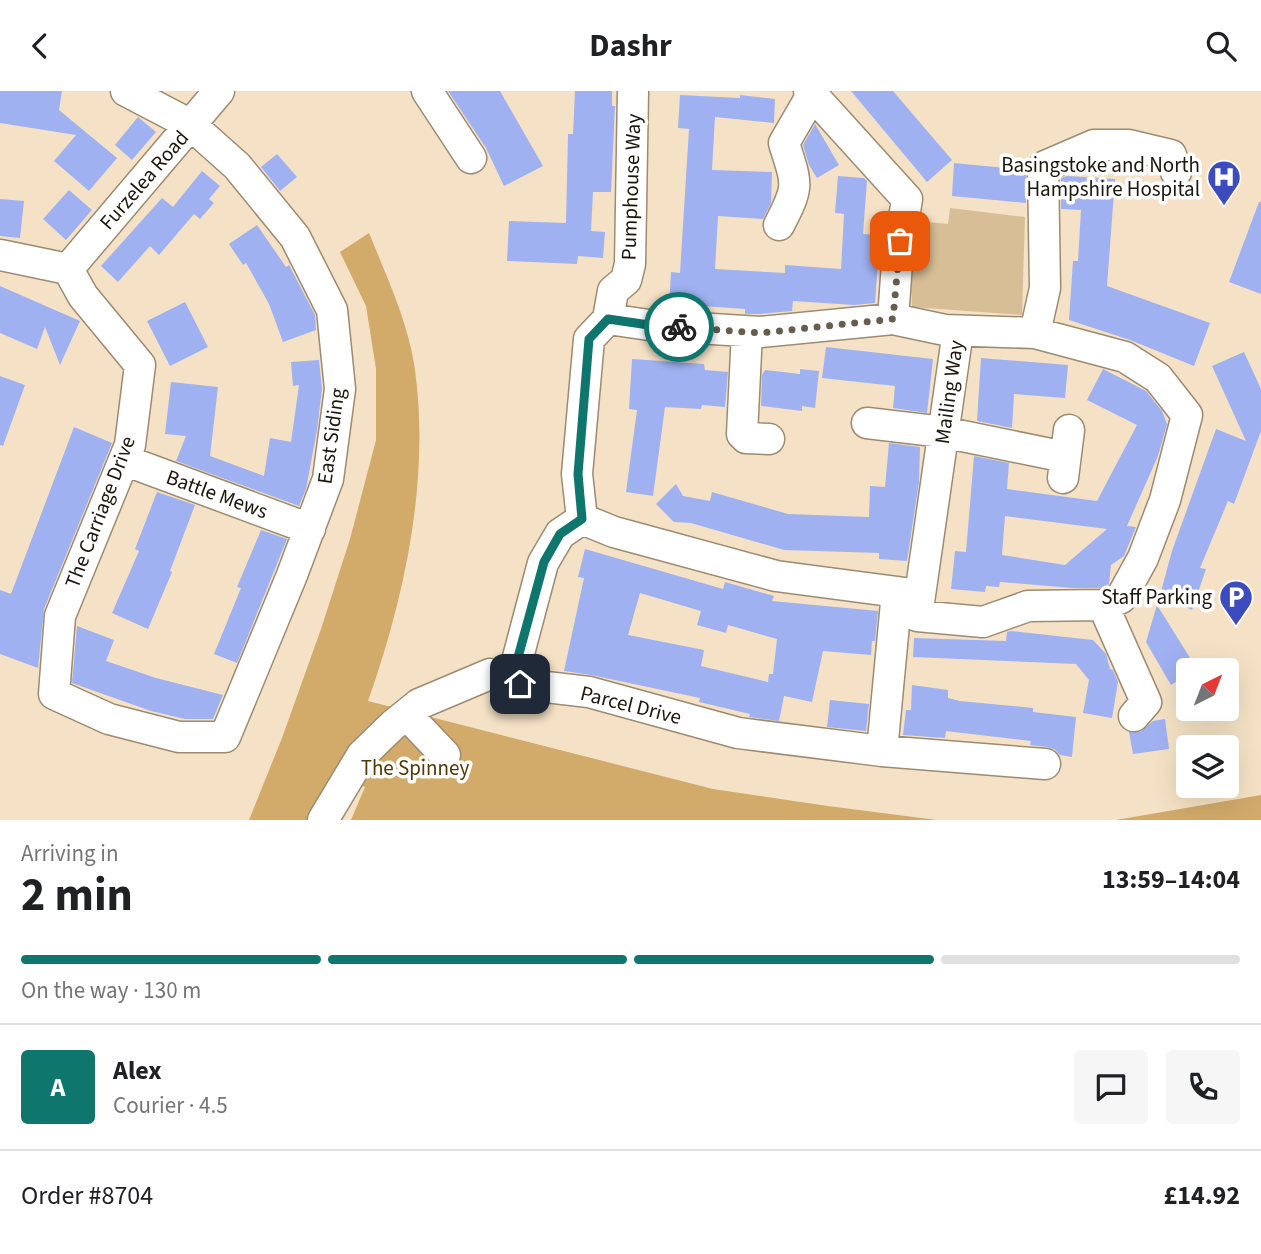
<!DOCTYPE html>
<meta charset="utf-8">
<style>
body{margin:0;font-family:"Source Sans 3",sans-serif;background:#f6f6f6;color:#202124;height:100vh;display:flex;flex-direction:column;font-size:26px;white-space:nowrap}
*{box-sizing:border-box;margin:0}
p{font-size:23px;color:#757577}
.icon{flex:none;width:38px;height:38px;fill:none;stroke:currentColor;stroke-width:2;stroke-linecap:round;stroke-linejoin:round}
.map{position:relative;height:729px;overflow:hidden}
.sheet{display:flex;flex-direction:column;background:#fff;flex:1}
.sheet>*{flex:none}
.needle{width:46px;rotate:42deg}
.buttons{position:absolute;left:1176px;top:567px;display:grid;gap:14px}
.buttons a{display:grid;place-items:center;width:63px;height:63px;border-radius:7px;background:#fff;box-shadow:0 7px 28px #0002;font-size:35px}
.pin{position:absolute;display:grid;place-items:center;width:60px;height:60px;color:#fff;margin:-30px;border-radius:14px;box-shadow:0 4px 10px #0006}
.courier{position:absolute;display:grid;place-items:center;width:70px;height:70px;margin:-35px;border:5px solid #0f766e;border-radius:50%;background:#fff;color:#222;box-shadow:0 2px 9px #0007}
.headline em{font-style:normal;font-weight:700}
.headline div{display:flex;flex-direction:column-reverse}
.headline{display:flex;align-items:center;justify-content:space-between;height:119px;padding:0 21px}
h1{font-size:46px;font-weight:700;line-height:52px}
.bar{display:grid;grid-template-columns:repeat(4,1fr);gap:10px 7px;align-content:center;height:84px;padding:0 21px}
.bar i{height:9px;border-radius:5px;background:#e0e0e0}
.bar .on{background:#0f766e}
.bar p{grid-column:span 4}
.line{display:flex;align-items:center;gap:18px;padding:0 21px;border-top:2px solid #e0e0e0}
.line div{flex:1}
.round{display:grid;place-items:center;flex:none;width:74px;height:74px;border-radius:7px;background:#f6f6f6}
header{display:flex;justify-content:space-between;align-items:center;height:91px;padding:0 21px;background:#fff;font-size:32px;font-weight:700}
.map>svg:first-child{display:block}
.green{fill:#d7be96}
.forest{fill:#d2ab6b}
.building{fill:#9fb1f1;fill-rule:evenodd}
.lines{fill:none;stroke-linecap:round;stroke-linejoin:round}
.minor-casing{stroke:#9c8b71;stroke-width:33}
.minor{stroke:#fff;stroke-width:30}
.done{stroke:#685d4d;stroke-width:7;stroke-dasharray:0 12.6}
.route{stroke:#0f766e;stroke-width:9}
.labels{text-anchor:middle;stroke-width:7;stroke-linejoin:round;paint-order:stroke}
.poi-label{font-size:21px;fill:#1c160c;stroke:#fff;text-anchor:end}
.street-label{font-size:21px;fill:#1c160c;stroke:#fff}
.park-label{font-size:21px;fill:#523801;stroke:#fff}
</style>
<header><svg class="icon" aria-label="back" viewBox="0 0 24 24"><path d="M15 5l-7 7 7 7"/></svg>Dashr<svg class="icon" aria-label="search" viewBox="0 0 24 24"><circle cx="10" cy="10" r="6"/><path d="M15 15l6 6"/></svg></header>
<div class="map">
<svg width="1261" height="729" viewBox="0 0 1261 729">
<rect width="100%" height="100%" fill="#f5e2c6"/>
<path class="green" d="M950,117L1025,126L1022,224L912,216L911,186L917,130L948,133Z"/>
<path class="forest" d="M369,142C386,184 409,233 415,279C430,388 405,506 368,610L713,698L828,715L937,729H351L365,696L341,686L313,729H249L282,647L321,538L350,448L376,349V278L366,215L340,161Z
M1261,704V729H1116Z"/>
<path class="building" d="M0,0H62L59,19L117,67L89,100L54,70L76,44L0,32Z
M448,0H500L543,75L504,95L486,57Z
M575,0H612V15H615L611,101H593L591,140L605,141L603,167L578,165L577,173L507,170L509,130L566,132L568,43H573Z
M851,0H893L952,69L927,91Z
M680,4L740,7V4L775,8L774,32L715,26L712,79L772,81L771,112L763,128L718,125L715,178L785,182V174L841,178L844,123L835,122L838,85L864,87L867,90L863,143L880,144L875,212L854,214L793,210L792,220L760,223H745V218L702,215V220L669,218L671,181L680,182L689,38L678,37Z
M138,26L156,41L132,69L115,54Z
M815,33L839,74L817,87L809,74L803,54Z
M277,63L297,86L280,100L261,76Z
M954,72L1026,79V112L952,105Z
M202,80L220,95L209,108L214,112L200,128L194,123L159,164L150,155L118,191L101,175L162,107L173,116Z
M1067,85L1115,88L1107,195L1210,232L1194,275L1130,249L1069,229L1073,170H1078L1081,119L1061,118V87Z
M69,99L92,119L66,149L43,128Z
M0,108L24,110L20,147L0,145Z
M1259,111H1261V203L1229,191Z
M257,134L286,176L289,174L315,224L316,239L283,251L269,213L246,172L243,174L229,153Z
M0,195L80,230L60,274L45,236L37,258L0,242Z
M185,211L208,256L170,275L147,230Z
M826,256L933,268L927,322L893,317L895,295L822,287Z
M1244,261L1261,298V340L1234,413L1228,410L1200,477L1206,478L1192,519L1160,504L1172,460L1216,338L1246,350L1212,275Z
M981,267L1068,274L1065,307L1014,303L1012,337L977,330Z
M632,268L704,273L705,279L728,281L725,316L702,314L701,318L665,316L653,405L626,401L637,319L629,318Z
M319,269L322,298L317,339L306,398L299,415L176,370L186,345L165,343L171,291L218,296L210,365L264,385L270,347L291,351L299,294L293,295L291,271Z
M800,278L819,280L815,317L802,315V320L761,315L762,284L765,279L800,283Z
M1103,278L1146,300L1162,320L1167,333L1158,365L1127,435L1136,436L1124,465L1111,474L1109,493L1100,497H1072L1000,491L999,496L986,495L985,501L951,498L955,460L966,461L974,365L1009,372L1007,398L1097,410L1137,334L1087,309ZM1005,425L1107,438L1065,474L1002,464Z
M0,285L25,294L3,355L0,354Z
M74,336L112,352L44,518L38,577L0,563V499L11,503Z
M889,352L920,356L919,391L907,470L879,468V462L784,459L691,432L674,431L656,413L676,393L683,405L710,410L712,401L788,423L869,426L870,395L885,396Z
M157,401L195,414L170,480L172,481L148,538L112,522L139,460L135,458Z
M261,439L287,448L237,572L214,563L241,497L237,496Z
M585,458L723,498L725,491L774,505L772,510L878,520L875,550H872L871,564L823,560L812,611L784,605L779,630L749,626L750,623L699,611L700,607L591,584L564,580L584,487L578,486ZM640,502L701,520L697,534L726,542L728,534L777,548L773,583H769L768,591L701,575L704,559L628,544Z
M1157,514L1197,578L1188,579V583L1171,594L1146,551Z
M77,535L114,549L106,570L156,587L223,604L213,628H185L151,620L72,592Z
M1011,540L1093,549L1106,563L1110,578L1113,579L1118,591L1112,627L1083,622L1089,589L1076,573L913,566L914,547L1006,550L1007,541Z
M912,594L948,599V607L960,610L1033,617V621L1076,626L1072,666L1060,664L1054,658L1047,656L1030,654L1031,650L946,640L945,647L903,644L906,619H911Z
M830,609L869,613L866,640L827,636Z
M1165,628L1169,658L1133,663L1129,641H1140L1153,630Z"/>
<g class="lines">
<g class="minor-casing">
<path id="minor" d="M427,0L471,67
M809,0L907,108L897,172L893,228
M779,134C800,94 797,94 784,52L813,2
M0,164L68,178
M68,178L83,205L140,274L130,354L60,525L54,603L109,628L179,646H225L292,484L328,388L340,298L332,219L295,146L237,75L191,34L126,0
M68,178L219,0
M608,228L649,234L760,241L893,228L945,239L1035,242L1125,266L1158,287L1187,324L1165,409L1143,467L1121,507L1103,514L1028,515L983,531L917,525L958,240
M747,241L742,343L746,347L769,348
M1035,242L1045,197L1043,76L1094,54H1129L1171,64L1176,81
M867,332L943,341L1065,366
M124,369L310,438
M1063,387L1069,339
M582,428L577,383L589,248L608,228L613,200L626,189L630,173L633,0
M582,428L614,441L776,485L920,504
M1103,514L1146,611L1134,625
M520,593L517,570L543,472L560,443L582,428
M407,624L445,664
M882,660L897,501
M323,729L362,664L393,634L419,613L490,583L520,593L589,601L738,642L882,660L1045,673"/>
</g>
<use href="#minor" class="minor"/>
</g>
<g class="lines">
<path class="done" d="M679,236L760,242L893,228L900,150"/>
<path class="route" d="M520,593L517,570L544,471L560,443L582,428L578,383L589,248L608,228L649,234L679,236"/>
</g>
<defs>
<g id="hospital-pin" transform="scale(1.75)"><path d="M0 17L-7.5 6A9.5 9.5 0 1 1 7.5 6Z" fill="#3c4cbf" stroke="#fff"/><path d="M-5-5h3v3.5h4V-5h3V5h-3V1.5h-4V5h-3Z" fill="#fff"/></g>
<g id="parking-pin" transform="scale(1.75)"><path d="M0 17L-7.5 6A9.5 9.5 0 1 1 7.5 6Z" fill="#3c4cbf" stroke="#fff"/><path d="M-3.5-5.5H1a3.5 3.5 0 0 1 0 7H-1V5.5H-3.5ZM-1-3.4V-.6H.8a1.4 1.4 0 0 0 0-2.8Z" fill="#fff"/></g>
</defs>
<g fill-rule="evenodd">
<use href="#hospital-pin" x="1224" y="86"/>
<use href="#parking-pin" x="1236" y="506"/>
</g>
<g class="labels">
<g class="poi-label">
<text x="1200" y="81">Basingstoke and North<tspan x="1200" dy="24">Hampshire Hospital</tspan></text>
<text x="1212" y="513">Staff Parking</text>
</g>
<g class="street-label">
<text transform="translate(144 89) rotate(-49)" y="7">Furzelea Road</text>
<text transform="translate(631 96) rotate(-88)" y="7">Pumphouse Way</text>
<text transform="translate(949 301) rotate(-82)" y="7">Mailing Way</text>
<text transform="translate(331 345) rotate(-82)" y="7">East Siding</text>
<text transform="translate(217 403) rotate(20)" y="7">Battle Mews</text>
<text transform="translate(100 421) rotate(-69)" y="7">The Carriage Drive</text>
<text transform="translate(631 614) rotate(14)" y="7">Parcel Drive</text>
</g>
<g class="park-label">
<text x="415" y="684">The Spinney</text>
</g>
</g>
</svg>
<div class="buttons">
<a><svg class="needle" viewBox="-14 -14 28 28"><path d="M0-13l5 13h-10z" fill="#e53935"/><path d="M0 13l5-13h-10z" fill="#757577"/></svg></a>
<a><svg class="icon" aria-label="layers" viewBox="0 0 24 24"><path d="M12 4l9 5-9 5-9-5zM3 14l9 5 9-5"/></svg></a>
</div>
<div class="pin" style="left:900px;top:150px;background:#ea580c"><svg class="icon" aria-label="bag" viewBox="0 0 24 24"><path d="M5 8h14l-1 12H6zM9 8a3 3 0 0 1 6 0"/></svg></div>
<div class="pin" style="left:520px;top:593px;background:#1f2937"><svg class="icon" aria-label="home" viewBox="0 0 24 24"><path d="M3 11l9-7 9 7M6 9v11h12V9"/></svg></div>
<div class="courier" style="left:679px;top:236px"><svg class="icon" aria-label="bike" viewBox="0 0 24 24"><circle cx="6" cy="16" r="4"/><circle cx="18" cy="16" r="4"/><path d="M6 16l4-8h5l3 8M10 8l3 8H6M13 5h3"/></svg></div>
</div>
<section class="sheet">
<div class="headline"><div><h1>2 min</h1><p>Arriving in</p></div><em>13:59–14:04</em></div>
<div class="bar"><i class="on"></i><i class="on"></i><i class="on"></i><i></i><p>On the way · 130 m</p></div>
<div class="line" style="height:126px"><b class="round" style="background:#0f766e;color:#fff">A</b><div><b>Alex</b><p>Courier · 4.5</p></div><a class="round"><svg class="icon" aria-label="chat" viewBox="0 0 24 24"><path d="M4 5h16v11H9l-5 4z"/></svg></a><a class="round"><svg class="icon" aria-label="phone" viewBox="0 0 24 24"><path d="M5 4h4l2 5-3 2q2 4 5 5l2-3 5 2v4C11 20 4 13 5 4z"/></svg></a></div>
<div class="line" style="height:91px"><div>Order #8704</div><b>£14.92</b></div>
</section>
